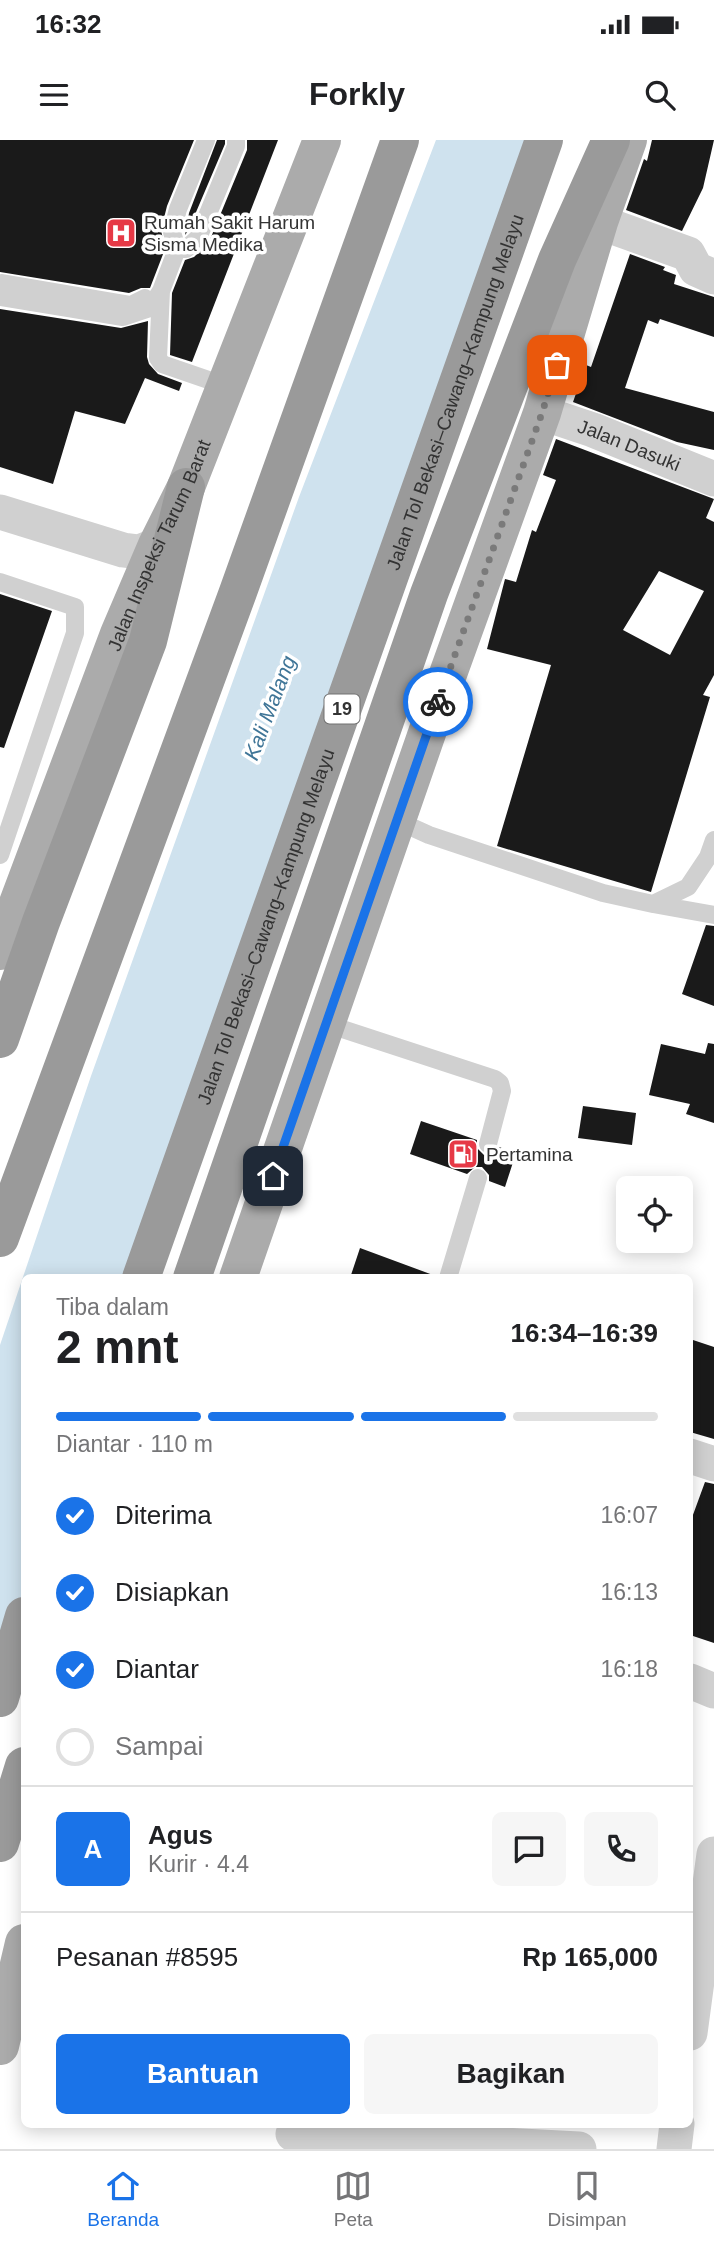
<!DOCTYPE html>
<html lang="id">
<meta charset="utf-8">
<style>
body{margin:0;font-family:Helvetica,sans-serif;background:#f6f6f6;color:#202124;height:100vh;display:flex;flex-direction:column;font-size:26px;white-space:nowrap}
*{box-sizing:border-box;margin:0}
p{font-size:23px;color:#757577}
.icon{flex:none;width:38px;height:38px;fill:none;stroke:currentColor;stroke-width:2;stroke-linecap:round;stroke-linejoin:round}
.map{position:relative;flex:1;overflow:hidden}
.panel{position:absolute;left:21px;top:1134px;width:672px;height:854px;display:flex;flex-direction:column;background:#fff;border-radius:10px;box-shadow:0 4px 18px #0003}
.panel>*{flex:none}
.fabs{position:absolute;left:616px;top:1036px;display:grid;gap:14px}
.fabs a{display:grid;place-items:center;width:77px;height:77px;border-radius:10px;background:#fff;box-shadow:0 4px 18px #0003;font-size:35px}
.pin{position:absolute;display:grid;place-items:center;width:60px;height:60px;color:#fff;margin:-30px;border-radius:14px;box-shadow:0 4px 10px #0006}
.courier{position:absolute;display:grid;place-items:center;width:70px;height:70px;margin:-35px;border:5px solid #1a73e8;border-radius:50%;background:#fff;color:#222;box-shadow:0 2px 9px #0007}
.summary em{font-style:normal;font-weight:700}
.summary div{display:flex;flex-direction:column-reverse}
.summary{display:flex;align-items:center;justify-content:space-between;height:119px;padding:0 35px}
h1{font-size:46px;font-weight:700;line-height:52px}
.bar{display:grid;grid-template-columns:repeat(4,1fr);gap:10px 7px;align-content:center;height:84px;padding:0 35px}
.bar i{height:9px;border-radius:5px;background:#e0e0e0}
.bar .on{background:#1a73e8}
.bar p{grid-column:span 4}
.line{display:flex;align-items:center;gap:18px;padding:0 35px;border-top:2px solid #e0e0e0}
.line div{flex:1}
.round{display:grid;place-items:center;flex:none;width:74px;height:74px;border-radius:10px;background:#f6f6f6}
ol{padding:0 35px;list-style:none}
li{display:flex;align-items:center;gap:21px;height:77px}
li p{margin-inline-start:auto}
li .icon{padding:7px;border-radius:50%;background:#1a73e8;color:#fff;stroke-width:4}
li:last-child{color:#757577}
li i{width:38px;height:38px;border:4px solid #e0e0e0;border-radius:50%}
.button{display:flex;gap:14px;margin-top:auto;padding:14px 35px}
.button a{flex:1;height:80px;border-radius:10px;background:#1a73e8;color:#fff;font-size:28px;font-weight:700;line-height:80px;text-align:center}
.button a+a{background:#f6f6f6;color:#202124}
.status{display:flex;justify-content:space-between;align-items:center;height:49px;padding:0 35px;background:#fff;direction:ltr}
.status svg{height:19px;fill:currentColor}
header{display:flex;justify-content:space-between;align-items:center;height:91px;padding:0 35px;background:#fff;font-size:32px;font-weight:700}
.menu{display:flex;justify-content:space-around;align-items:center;height:98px;border-top:2px solid #e0e0e0;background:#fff;font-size:19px;color:#757577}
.menu a{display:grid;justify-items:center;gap:4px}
.menu .on{color:#1a73e8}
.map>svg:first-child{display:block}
.water{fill:#cfe2ee}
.building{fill:#1a1a1a;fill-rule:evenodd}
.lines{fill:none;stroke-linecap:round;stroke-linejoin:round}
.service{stroke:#d0d0d0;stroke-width:18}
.minor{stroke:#d0d0d0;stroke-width:35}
.primary{stroke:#ababab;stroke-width:38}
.motorway{stroke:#9a9a9a;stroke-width:38}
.done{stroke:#7a7a7a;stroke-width:7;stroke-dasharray:0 12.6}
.route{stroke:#1a73e8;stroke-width:9}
.labels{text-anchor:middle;stroke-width:7;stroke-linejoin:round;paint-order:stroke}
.shield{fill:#fff;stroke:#707070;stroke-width:2}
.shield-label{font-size:18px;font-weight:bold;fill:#333}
.poi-label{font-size:19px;fill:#333;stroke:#fff;text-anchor:start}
.street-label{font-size:19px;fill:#333;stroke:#fff}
.water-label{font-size:21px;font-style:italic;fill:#3f7597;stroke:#fff}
</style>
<div class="status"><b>16:32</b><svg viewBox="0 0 49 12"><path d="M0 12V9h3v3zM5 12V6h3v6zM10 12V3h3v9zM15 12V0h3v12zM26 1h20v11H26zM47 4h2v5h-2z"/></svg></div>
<header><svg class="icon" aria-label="menu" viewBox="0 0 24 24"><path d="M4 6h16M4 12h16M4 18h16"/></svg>Forkly<svg class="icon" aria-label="search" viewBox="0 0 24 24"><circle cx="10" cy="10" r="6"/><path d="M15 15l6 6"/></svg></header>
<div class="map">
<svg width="714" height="2009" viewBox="0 0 714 2009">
<rect width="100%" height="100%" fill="#fff"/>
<path class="water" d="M436,0H545L141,1137L24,1138V1482L0,1562V1205L91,936L299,357Z"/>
<path class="building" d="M0,0H194L167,66L161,90L165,109L150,148H141L129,153L0,132Z
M217,0H225V4L188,91L185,95L189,73Z
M247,0H278L192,222L170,215L172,153L185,120L194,117L209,102L247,10Z
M652,0H714L703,48L682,91L626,70L644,19L647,21Z
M630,114L665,127L663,130L676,135L674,144L714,157V197L660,179L658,184L648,180L625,248L714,272V310L677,302L573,262L586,225L591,227Z
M0,169L121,188L148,181L147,217L149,224L158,234L182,243L179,251L145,238L125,284L75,271L53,344L0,327Z
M556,299L714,359L706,378L714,382V535L703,555L710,557L651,752L497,706L551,525L487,509L505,439L516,442L532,390L536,392L556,340L543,335ZM659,431L704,451L670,515L623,490Z
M0,454L52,471L4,608L0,607Z
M706,785L714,786V866L682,854Z
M708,903L714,904V983L686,974L690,964L649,955L661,904L705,914Z
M583,966L636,973L632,1005L578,998Z
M421,981L477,1000V1008L484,1015H492L499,1007L516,1013L505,1047L489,1041V1035L482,1027H475L467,1034L410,1014Z
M360,1108L433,1135L432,1138H350Z
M690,1199L714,1207V1299L690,1292Z
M705,1342L714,1344V1503L690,1495V1383Z"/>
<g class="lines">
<path class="service" d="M177,109H186L198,98L236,6V0
M0,145L2,143L131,165L145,158
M161,151L158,218L162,224L226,246
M0,157L123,177L150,168L161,151L177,109L172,92L178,69L206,0
M0,442L75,467V493L0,715
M398,681L429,695L603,753L653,764L688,747L708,717L714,700
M653,764L714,775
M327,884L495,939L500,943L502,951L488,1004
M448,1138L478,1038"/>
<g class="minor">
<path d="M599,82L688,114L696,129L714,137"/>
<path id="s1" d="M542,273L593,290L714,339"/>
<path d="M0,372L123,410L139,412L157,405"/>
<path d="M690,1316L714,1324"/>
<path d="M690,1541L714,1551"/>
<path d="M690,1893L714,1714"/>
<path d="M293,1994L579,2009"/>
<path d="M674,2009L677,1984"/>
</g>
<g class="primary">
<path id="s2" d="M0,811L119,494L157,405L186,347L322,0"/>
<path d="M238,1138L435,570L542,273L599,82L628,0"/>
<path d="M0,1906L24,1803"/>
</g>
<g class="motorway">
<path d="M0,899L41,782L148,501L186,347"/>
<path d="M0,1098L238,452L400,0"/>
<path id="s3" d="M141,1138L544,0"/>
<path d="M192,1138L429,454L557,120L611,0"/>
<path d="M0,1558L24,1476"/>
<path d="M0,1703L24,1626"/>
</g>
</g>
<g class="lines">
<path class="done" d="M438,562L542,273L557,225"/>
<path class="route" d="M273,1036L438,562"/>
</g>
<defs>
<g id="hospital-square" transform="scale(1.575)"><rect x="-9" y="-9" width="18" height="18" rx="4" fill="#e63946" stroke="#fff"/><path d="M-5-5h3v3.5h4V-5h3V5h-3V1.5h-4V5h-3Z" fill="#fff"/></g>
<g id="fuel-square" transform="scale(1.575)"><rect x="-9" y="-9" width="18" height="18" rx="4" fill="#e63946" stroke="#fff"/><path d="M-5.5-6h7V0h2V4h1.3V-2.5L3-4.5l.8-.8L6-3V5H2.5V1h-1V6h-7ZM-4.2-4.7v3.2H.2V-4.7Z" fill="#fff"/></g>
</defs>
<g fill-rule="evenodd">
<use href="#hospital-square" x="121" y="93"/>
<use href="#fuel-square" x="463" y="1014"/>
</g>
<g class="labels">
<rect class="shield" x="324.5" y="554.5" width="35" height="29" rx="5"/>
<g class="shield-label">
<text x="342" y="575">19</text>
</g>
<g class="poi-label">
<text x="144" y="89">Rumah Sakit Harum<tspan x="144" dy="22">Sisma Medika</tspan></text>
<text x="486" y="1021">Pertamina</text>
</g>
<g class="street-label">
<text dy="7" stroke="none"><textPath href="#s3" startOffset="940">Jalan Tol Bekasi–Cawang–Kampung Melayu</textPath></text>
<text dy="7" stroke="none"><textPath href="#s1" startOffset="93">Jalan Dasuki</textPath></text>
<text dy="7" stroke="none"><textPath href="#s2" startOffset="436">Jalan Inspeksi Tarum Barat</textPath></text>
<text dy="7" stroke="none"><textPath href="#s3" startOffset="373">Jalan Tol Bekasi–Cawang–Kampung Melayu</textPath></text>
</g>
<g class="water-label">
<text transform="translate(270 568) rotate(-69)" y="7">Kali Malang</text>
</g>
</g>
</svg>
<div class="fabs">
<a><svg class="icon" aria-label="locate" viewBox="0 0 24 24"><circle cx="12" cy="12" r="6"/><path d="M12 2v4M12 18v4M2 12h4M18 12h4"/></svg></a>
</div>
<div class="pin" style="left:557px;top:225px;background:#ea580c"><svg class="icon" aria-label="bag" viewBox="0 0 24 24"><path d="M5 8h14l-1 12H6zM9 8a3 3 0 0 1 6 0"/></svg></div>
<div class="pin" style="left:273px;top:1036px;background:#1f2937"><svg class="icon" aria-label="home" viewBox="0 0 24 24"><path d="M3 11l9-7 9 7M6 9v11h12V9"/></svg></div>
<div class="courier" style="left:438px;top:562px"><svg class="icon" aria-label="bike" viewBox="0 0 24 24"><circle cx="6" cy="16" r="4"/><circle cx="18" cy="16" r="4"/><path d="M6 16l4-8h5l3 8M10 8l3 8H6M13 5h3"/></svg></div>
<section class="panel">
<div class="summary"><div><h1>2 mnt</h1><p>Tiba dalam</p></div><em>16:34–16:39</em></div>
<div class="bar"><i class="on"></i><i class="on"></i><i class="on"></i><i></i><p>Diantar · 110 m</p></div>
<ol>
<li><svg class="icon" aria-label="check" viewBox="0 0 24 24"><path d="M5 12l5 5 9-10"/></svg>Diterima<p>16:07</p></li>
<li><svg class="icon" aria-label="check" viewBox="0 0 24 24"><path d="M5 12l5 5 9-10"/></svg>Disiapkan<p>16:13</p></li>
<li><svg class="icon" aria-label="check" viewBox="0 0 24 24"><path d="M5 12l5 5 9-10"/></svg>Diantar<p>16:18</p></li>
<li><i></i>Sampai</li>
</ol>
<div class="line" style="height:126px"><b class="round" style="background:#1a73e8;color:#fff">A</b><div><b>Agus</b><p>Kurir · 4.4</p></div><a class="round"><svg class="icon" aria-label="chat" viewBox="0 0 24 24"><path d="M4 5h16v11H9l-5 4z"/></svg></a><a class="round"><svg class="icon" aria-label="phone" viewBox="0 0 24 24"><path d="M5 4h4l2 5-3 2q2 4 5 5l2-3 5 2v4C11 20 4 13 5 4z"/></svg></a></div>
<div class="line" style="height:91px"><div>Pesanan #8595</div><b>Rp 165,000</b></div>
<div class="button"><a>Bantuan</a><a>Bagikan</a></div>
</section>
</div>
<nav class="menu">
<a class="on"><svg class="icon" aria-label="home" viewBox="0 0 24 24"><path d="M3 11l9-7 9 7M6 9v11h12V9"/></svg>Beranda</a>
<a><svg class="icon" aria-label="map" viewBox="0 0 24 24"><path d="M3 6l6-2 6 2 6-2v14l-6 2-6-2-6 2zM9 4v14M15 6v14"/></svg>Peta</a>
<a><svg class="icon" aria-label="saved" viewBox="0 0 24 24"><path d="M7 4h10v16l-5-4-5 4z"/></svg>Disimpan</a>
</nav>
